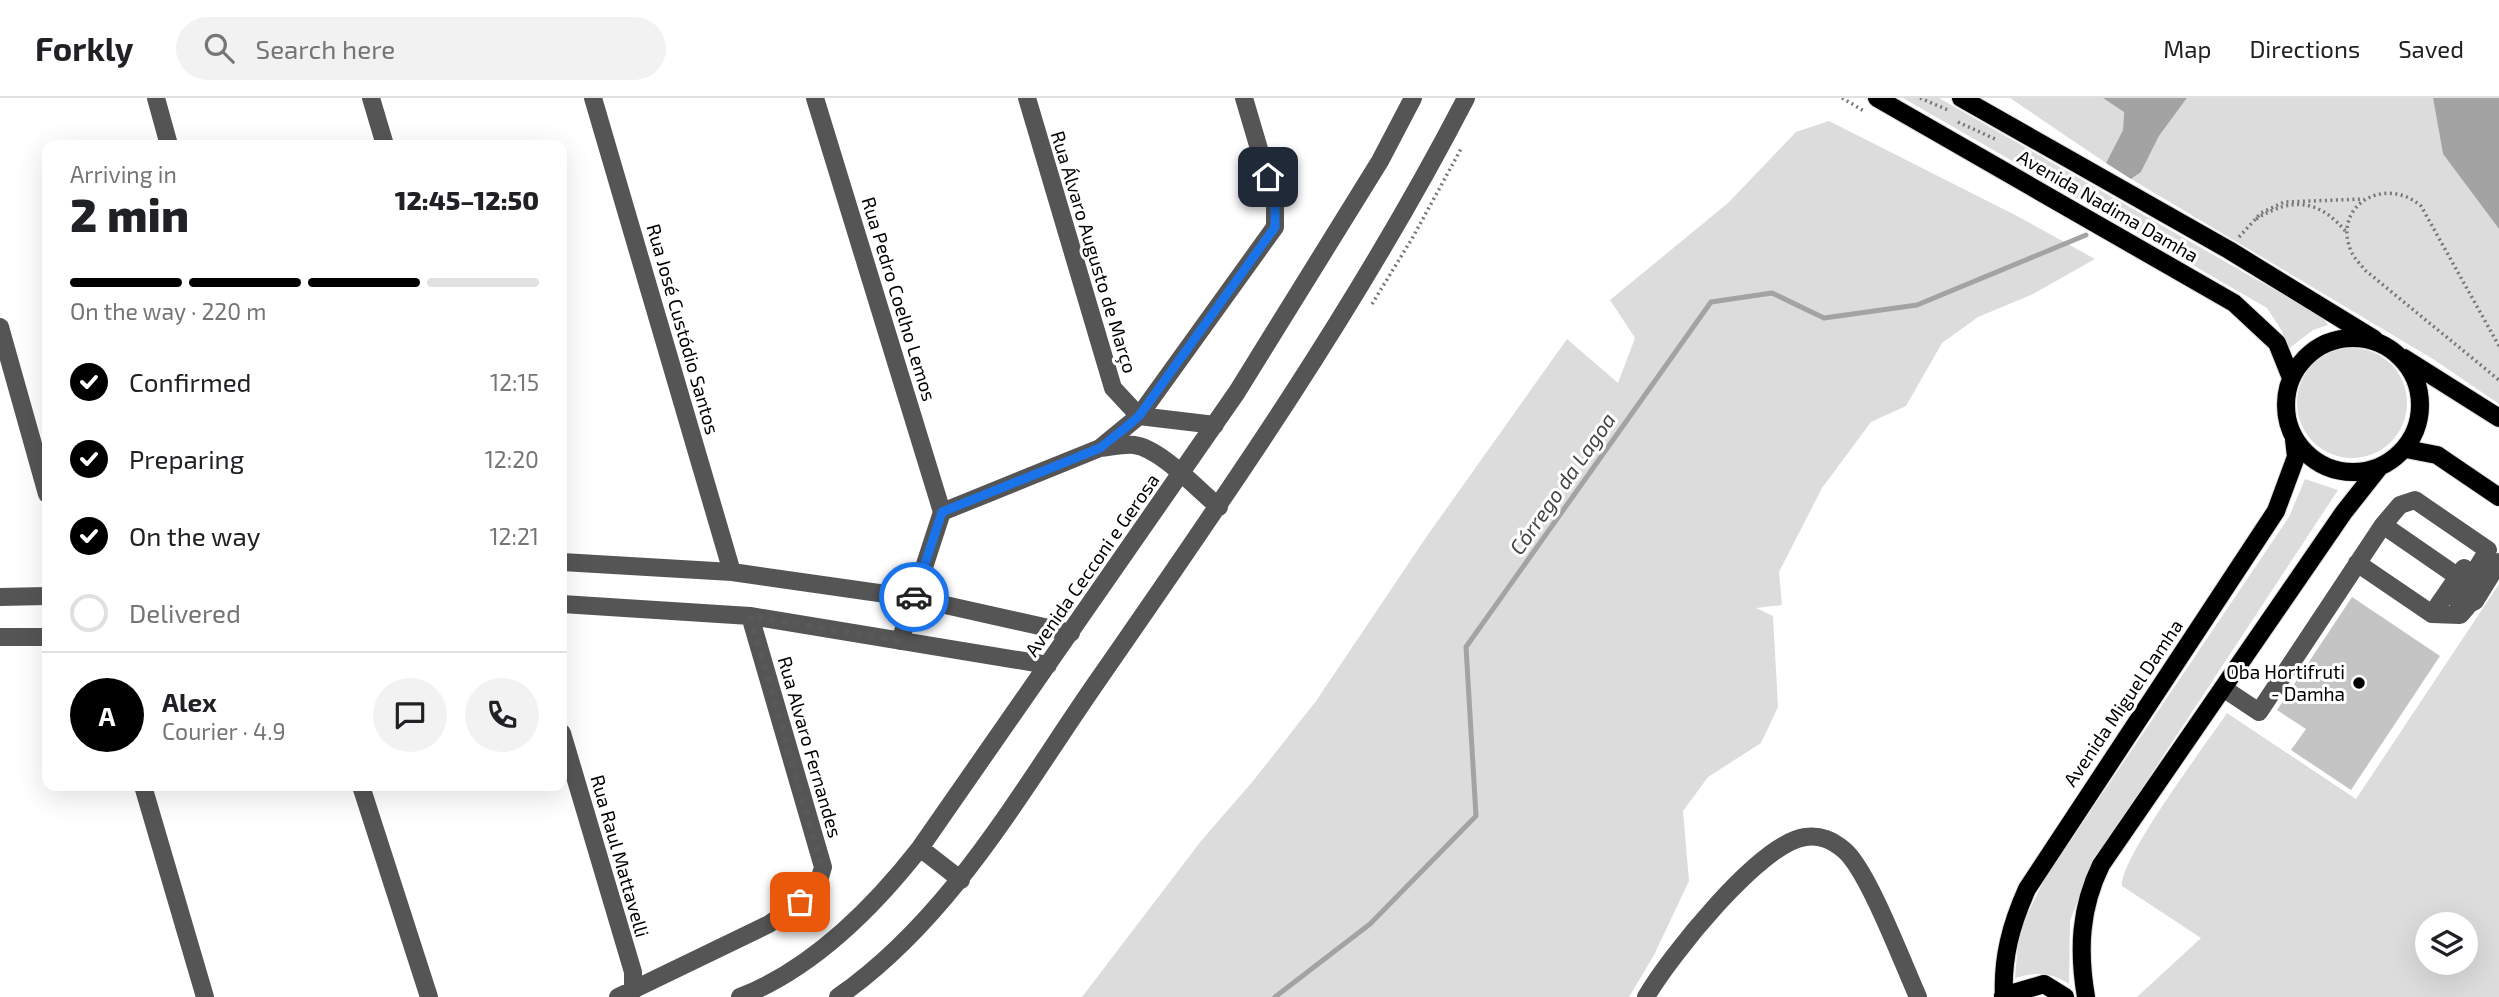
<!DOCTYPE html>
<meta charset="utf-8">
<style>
body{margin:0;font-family:"Exo 2",sans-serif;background:#f2f2f2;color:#202124;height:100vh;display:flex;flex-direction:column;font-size:26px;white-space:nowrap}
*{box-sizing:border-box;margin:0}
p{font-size:23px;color:#757577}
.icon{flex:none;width:38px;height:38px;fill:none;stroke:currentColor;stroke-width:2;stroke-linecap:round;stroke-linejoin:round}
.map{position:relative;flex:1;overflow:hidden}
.panel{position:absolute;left:42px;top:42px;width:525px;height:651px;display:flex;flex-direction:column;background:#fff;border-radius:14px;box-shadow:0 7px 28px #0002}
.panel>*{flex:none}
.buttons{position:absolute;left:2415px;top:814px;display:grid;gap:14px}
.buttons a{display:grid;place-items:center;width:63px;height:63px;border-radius:50%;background:#fff;box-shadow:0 7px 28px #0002;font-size:35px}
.pin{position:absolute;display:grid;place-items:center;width:60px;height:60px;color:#fff;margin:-30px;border-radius:14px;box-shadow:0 4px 10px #0006}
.courier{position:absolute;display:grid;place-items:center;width:70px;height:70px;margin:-35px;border:5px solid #1a73e8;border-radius:50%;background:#fff;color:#222;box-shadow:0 2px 9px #0007}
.headline em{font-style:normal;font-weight:800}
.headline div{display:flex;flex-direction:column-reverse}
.headline{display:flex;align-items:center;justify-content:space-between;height:119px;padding:0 28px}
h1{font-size:46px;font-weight:800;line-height:52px}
.bar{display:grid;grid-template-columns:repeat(4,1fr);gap:10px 7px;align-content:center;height:84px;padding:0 28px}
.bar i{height:9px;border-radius:5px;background:#e0e0e0}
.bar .active{background:#000}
.bar p{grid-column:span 4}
.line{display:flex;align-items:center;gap:18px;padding:0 28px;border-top:2px solid #e0e0e0}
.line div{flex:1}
.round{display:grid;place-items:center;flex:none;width:74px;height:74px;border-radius:37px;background:#f2f2f2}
ol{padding:0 28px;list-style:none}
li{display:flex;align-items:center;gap:21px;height:77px}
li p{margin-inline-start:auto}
li .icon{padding:7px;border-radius:50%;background:#000;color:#fff;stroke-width:4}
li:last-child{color:#757577}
li i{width:38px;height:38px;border:4px solid #e0e0e0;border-radius:50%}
header{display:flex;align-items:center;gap:42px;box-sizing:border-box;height:98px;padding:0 35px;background:#fff;border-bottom:2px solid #e0e0e0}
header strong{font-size:33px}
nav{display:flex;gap:38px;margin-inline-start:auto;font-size:24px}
.search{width:490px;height:63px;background:#f2f2f2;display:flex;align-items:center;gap:18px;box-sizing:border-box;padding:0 24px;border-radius:38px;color:#757577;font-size:26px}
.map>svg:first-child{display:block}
.green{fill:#dcdcdc;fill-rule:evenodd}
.water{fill:#a3a3a3}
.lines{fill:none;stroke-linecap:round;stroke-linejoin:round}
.stream{stroke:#a3a3a3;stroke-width:5}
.building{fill:#c4c4c4}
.major-casing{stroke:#dbdbdb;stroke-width:20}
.path{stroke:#777;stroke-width:3.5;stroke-dasharray:2 3.5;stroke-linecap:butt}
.minor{stroke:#555;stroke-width:18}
.major{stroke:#000;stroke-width:18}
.done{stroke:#595959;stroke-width:7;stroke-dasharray:0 12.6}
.route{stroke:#1a73e8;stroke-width:9}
.poi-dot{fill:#000;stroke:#fff;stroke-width:2.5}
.labels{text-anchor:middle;stroke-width:6;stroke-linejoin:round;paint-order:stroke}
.street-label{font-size:19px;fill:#000;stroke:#fff}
.poi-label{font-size:19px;fill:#000;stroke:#fff;text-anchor:end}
.water-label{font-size:21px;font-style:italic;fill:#444;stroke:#fff}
</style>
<header>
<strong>Forkly</strong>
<div class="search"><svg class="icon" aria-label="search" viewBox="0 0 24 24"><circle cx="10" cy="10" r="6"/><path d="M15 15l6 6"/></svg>Search here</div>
<nav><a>Map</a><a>Directions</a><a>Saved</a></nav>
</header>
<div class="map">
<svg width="2499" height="899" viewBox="0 0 2499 899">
<rect width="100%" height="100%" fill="#fff"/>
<path class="green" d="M1903,0H1939L2322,219L2328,227L2313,232L2287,252L2282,233L2267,210Z
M2010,0H2103L2124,13L2123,32L2106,65Z
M2187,0H2433L2443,56L2499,131V306L2433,261L2131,81L2141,74L2159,38Z
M1829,23L2017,118L2095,161L2031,197L1978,219L1942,245L1906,308L1871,324L1822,390L1779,474L1782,507L1756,510L1773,518L1778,609L1761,645L1708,679L1683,713L1689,783L1654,857L1629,899H1082L1201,743L1253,683L1316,603L1427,438L1567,241L1618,285L1635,240L1610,202L1728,105L1796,34Z
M2297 305a55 55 0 1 1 110 0a55 55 0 1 1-110 0Z
M2305,381L2338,392L2092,766L2070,823L2069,886C2051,874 2035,874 2015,880L2019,834L2044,782L2289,419Z
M2499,486V899H2137L2201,840L2122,788C2120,760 2207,645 2227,615L2356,701ZM2427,826H2466V864H2427Z"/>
<path class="water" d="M2103,0H2187L2159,38L2141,74L2131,81L2106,65L2123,32L2124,14Z
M2433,0H2499V131L2443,56Z"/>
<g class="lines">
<path class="stream" d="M1275,899L1370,826L1476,718L1466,549L1711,204L1772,195L1824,220L1917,207L2086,137"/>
</g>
<path class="building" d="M2352,499L2440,558L2351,692L2291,652L2306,631L2277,612Z"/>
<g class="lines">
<g class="major-casing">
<path id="major" d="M1877,0L2234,205L2277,245L2291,280
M1961,0L2229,152L2374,241
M2286 307a67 67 0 1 1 134 0a67 67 0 1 1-134 0Z
M2404,260L2499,320
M2406,351L2437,357L2499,399
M2003,898L2044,886L2065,899
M2004,899C2002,860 2011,827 2027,791L2276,413L2296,359L2294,341
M2086,899C2078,852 2080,810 2101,767L2344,414L2378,371"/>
</g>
<path class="path" d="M1842,0L1864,13
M1920,0L1948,12
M1958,24L1995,41
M2029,60L2067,82
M2095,98L2104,106
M2091,101L2141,124
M2129,120L2136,128
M2256,121C2293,98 2320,102 2347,135
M2160,135L2172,146
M2239,139L2261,115L2284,104L2364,101
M2170,146L2194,160
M1372,206L1413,139L1462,49
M2499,248L2421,108C2384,76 2330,109 2352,155C2355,161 2361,167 2366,173L2499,282"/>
<path class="minor" d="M156,0L169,47
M371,0L385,47
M593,0L732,474
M815,0L942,414
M1027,0L1113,290L1139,318L1215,327
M0,229L47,396
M1100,350C1111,349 1123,346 1134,347C1160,350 1197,391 1219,409
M2383,427L2467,485
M562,464L732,474L914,500L1071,535
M2357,465L2432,516L2460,517L2467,509
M0,499L47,498
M562,506L750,518L1048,567
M2432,516L2464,470
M0,539H47
M900,543L942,414L1100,350L1139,318L1275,129V105L1244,0
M2223,590L2259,614L2383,427L2400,407L2415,402L2488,452L2457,502L2464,509L2475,503L2499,464
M562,635L633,874V893
M143,688L205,899
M361,688L429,899
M920,750L961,782
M618,899L769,826L816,793L823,769L750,518
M740,899C812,871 873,810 920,750L1237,294L1380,63L1413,0
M838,899C951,820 1019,696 1096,585C1228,395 1360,205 1466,0
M1646,899C1669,859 1760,745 1805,739C1821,737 1832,742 1844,752C1868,772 1903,866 1918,899"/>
<use href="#major" class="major"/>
</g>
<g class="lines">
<path class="done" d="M800,804L816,793L822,769L750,518L900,543L914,499"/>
<path class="route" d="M914,499L942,414L1100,350L1125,330L1139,318L1275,129V105L1268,79"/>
</g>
<circle class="poi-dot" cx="2359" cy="585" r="7"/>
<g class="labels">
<g class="street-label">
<text transform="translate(2108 108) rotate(30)" y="7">Avenida Nadima Damha</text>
<text transform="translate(1094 154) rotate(73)" y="7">Rua Álvaro Augusto de Março</text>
<text transform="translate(899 201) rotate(73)" y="7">Rua Pedro Coelho Lemos</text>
<text transform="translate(683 231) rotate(74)" y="7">Rua José Custódio Santos</text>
<text transform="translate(1092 467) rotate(-55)" y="7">Avenida Cecconi e Gerosa</text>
<text transform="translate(2123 605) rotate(-56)" y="7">Avenida Miguel Damha</text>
<text transform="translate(810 649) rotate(74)" y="7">Rua Alvaro Fernandes</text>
<text transform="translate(620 758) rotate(74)" y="7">Rua Raul Mattavelli</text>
</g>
<g class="poi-label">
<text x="2345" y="581">Oba Hortifruti<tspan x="2345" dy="22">- Damha</tspan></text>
</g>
<g class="water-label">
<text transform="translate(1563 386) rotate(-55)" y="7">Córrego da Lagoa</text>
</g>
</g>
</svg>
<div class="buttons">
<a><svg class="icon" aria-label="layers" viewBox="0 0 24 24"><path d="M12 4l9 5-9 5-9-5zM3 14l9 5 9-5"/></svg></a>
</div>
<div class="pin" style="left:800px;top:804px;background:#ea580c"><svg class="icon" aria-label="bag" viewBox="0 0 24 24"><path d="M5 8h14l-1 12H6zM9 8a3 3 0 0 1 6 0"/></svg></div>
<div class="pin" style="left:1268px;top:79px;background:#1f2937"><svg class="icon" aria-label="home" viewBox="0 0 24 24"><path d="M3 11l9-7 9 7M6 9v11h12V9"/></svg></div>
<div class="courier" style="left:914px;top:499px"><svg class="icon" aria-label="car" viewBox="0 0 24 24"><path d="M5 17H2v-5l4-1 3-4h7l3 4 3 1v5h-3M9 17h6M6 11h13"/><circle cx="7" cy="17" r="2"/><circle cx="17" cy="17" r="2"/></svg></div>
<section class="panel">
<div class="headline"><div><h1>2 min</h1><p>Arriving in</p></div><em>12:45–12:50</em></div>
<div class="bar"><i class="active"></i><i class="active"></i><i class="active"></i><i></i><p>On the way · 220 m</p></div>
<ol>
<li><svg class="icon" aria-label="check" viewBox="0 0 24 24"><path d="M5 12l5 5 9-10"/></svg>Confirmed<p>12:15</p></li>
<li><svg class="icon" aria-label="check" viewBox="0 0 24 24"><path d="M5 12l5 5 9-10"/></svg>Preparing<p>12:20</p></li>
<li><svg class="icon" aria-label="check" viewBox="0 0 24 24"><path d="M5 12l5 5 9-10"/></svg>On the way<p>12:21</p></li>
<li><i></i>Delivered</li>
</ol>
<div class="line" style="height:126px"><b class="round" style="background:#000;color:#fff">A</b><div><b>Alex</b><p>Courier · 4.9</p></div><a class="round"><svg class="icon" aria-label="chat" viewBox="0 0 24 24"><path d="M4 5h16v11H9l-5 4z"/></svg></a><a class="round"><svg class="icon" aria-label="phone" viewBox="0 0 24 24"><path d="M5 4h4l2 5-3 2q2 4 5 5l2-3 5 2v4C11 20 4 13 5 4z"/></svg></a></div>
</section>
</div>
